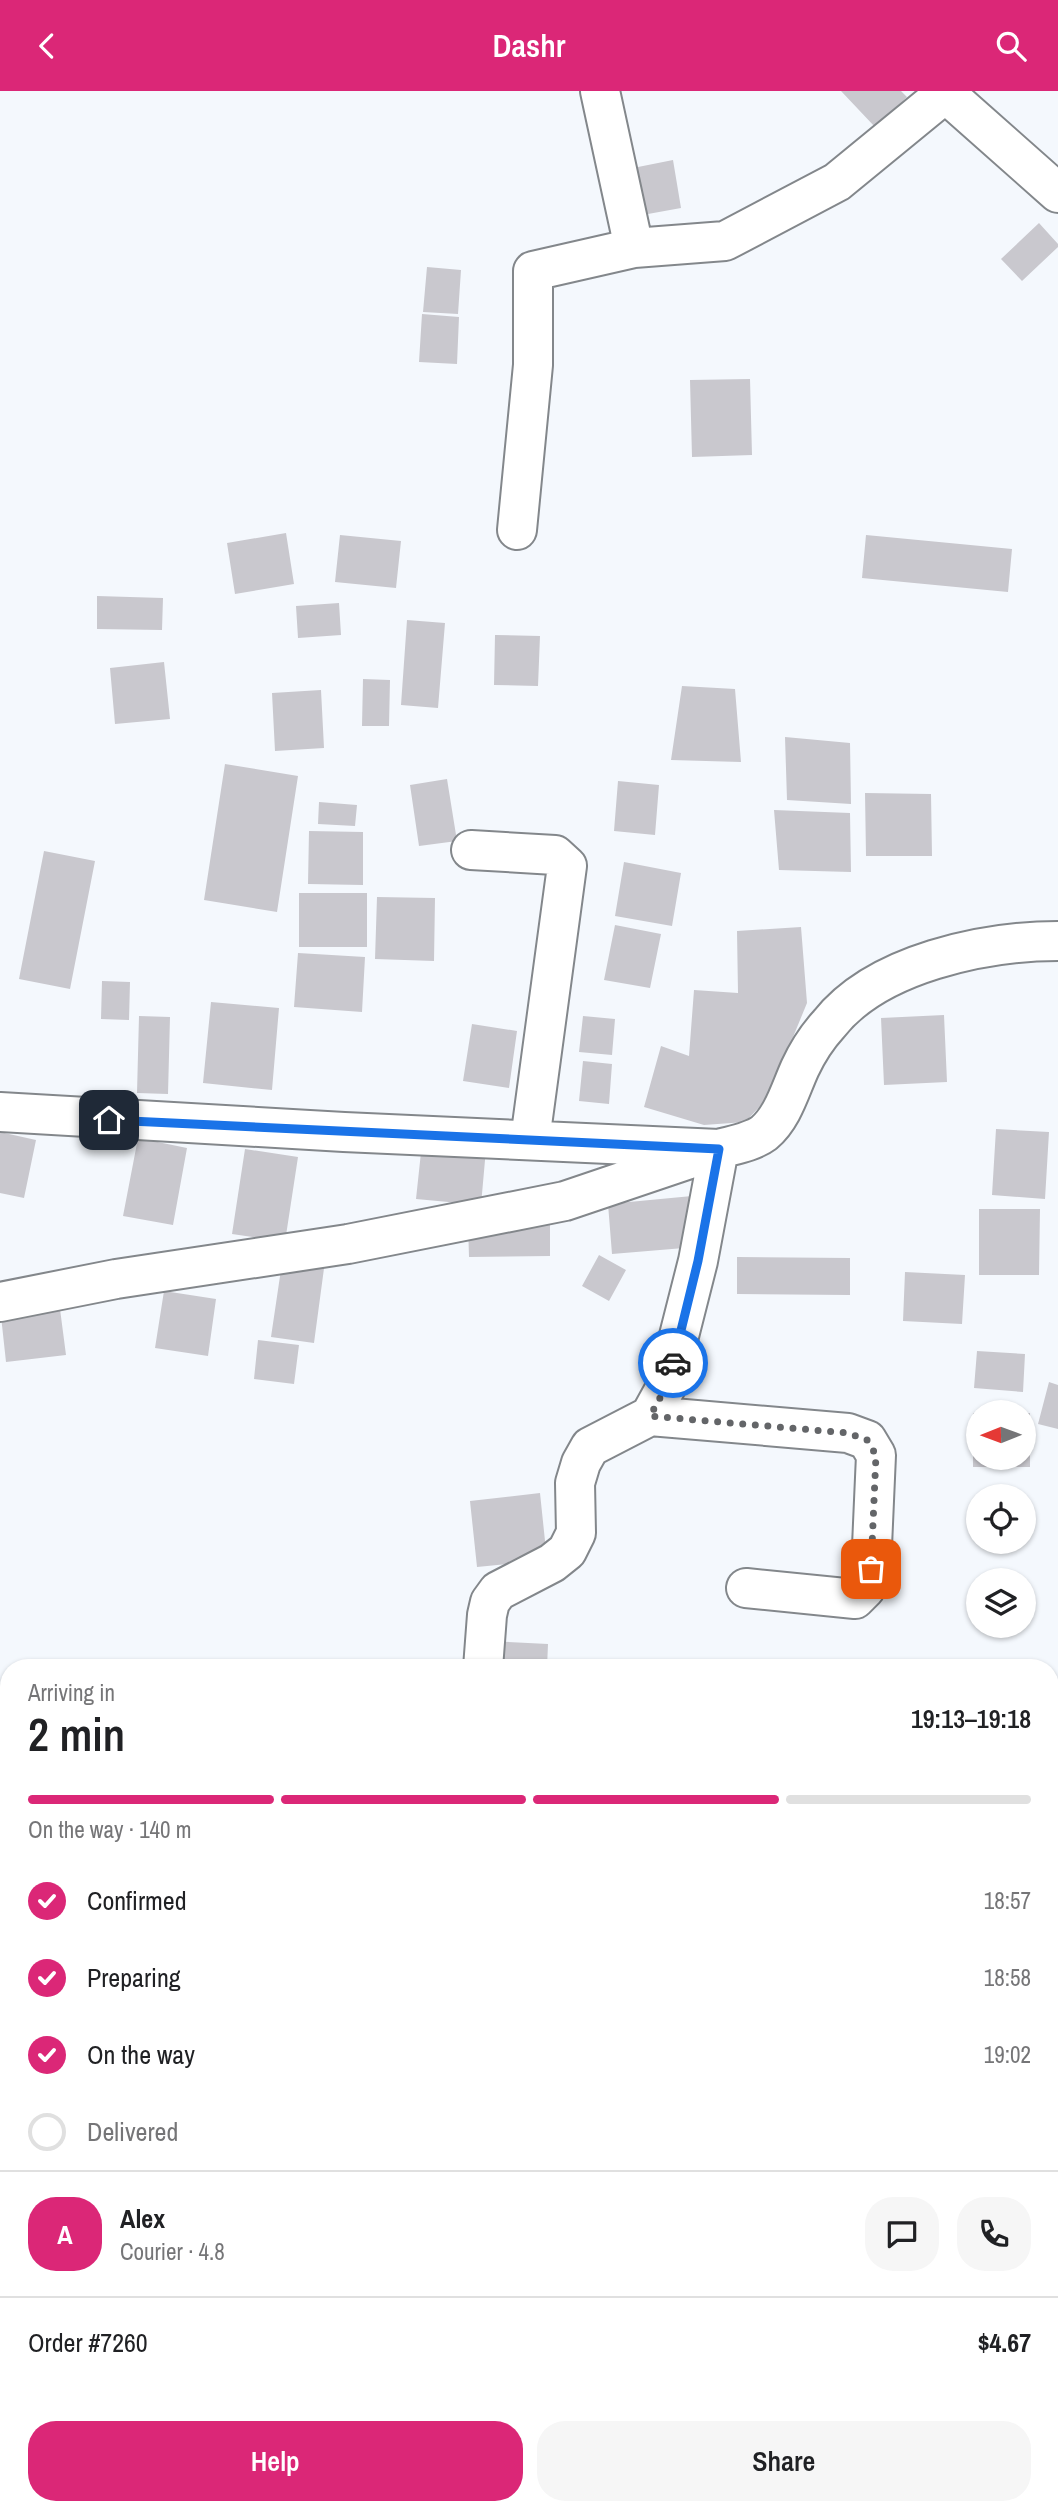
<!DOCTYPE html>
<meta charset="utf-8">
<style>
body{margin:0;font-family:"Archivo Narrow",sans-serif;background:#f6f6f6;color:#202124;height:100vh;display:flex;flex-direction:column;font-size:26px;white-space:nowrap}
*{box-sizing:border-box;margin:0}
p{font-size:23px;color:#757577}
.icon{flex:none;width:38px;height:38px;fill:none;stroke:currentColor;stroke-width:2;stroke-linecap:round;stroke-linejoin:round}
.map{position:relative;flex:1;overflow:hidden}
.sheet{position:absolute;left:0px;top:1568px;width:1059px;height:856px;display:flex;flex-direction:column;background:#fff;border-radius:28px 28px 0 0;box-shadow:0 2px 5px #0004}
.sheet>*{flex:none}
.needle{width:46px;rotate:269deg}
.fabs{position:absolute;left:966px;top:1309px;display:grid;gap:14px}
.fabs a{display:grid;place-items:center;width:70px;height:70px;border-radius:50%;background:#fff;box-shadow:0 2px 5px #0004;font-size:35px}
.pin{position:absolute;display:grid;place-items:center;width:60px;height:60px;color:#fff;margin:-30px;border-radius:14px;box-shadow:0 4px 10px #0006}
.courier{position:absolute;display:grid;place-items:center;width:70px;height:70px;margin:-35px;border:5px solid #1a73e8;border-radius:50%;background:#fff;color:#222;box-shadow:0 2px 9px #0007}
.overview em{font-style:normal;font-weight:600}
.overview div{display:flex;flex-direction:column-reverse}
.overview{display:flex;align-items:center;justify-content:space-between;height:119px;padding:0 28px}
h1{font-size:46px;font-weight:600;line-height:52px}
.bar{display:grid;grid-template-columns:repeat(4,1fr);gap:10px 7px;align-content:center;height:84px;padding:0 28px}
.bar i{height:9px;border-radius:5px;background:#e0e0e0}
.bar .on{background:#db2777}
.bar p{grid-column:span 4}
.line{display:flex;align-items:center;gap:18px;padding:0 28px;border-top:2px solid #e0e0e0}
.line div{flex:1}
.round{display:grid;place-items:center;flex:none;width:74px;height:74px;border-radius:28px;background:#f6f6f6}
ol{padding:0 28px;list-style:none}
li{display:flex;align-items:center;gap:21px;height:77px}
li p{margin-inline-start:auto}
li .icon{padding:7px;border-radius:50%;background:#db2777;color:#fff;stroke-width:4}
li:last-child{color:#757577}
li i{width:38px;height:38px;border:4px solid #e0e0e0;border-radius:50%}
.button{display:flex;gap:14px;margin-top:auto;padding:14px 28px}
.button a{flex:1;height:80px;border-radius:28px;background:#db2777;color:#fff;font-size:28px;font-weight:600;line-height:80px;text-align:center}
.button a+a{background:#f6f6f6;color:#202124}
header{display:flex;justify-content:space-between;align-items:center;height:91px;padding:0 28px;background:#db2777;color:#fff;font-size:32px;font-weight:600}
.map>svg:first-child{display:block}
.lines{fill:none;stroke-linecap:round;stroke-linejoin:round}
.river{stroke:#7fb5e2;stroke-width:72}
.building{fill:#c9c8ce}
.minor-casing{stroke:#83878b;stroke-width:42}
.minor{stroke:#fff;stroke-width:38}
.done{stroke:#636568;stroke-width:7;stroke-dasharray:0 12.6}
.route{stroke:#1a73e8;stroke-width:9}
</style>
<header><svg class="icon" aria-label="back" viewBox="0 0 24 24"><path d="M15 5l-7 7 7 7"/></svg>Dashr<svg class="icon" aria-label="search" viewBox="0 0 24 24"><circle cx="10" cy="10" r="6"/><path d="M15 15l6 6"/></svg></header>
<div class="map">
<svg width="1058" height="2423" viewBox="0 0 1058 2423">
<rect width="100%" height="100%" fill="#f4f8fd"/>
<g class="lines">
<path class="river" d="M744,2415L762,2423
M90,2423L98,2415"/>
</g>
<path class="building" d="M841,0H901L907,6L875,36Z
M673,69L681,117L637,125L628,78Z
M1039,132L1058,153V156L1022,190L1001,168Z
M427,176L461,179L458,223L423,221Z
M422,223L459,226L457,273L419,271Z
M750,288L752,364L692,366L690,289Z
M286,442L294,493L235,503L227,452Z
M340,444L401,450L396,497L335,491Z
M866,444L1012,458L1008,501L862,487Z
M97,505L163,507L162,539L97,538Z
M339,512L341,544L298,547L296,515Z
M407,529L445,532L438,617L401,614Z
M495,544L540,545L538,595L494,594Z
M164,571L170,628L115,633L110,577Z
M363,588L390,589L389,635H362Z
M682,595L735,598L741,671L671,669Z
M321,599L324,657L275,660L272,602Z
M785,646L850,652L851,713L787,709Z
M225,673L298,685L277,821L204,809Z
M447,688L457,750L419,755L410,694Z
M618,690L659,694L655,744L614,740Z
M865,702L931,703L932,765H866Z
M319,711L357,714L355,735L318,733Z
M774,719L850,722L851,781L779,779Z
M309,740L363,741V794L308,793Z
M44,760L95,770L70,898L19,888Z
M624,771L681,782L672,835L615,825Z
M299,802H367V856H299Z
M377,806L435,807L434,870L375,868Z
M615,834L661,843L650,897L604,889Z
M801,836L807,912L768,1007L745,1031L704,1034L644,1016L661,955L689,965L694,899L738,902L737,840Z
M298,862L365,866L362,921L294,916Z
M102,890L130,891L129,929L101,928Z
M211,911L279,917L272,999L203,992Z
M944,924L947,991L884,994L881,927Z
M139,925L170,926L168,1003L137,1002Z
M583,925L615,928L612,964L579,961Z
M472,933L517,940L509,997L463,990Z
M583,970L612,973L609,1013L579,1010Z
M996,1038L1049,1041L1045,1108L992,1104Z
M0,1041L36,1049L24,1107L0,1102Z
M138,1047L187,1057L173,1134L123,1125Z
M422,1052L486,1058L481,1114L416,1108Z
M245,1058L298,1066L285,1151L232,1143Z
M692,1105L696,1156L612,1163L608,1113Z
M979,1118H1040L1039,1184H979Z
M550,1131V1165L469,1166L468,1132Z
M599,1164L626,1179L609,1210L582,1195Z
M283,1165L325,1170L314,1252L271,1246Z
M737,1166L850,1167V1204L737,1203Z
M905,1181L965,1184L962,1233L903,1230Z
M164,1200L216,1208L208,1265L155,1257Z
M60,1218L66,1264L6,1271L1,1225Z
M258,1249L299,1254L294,1293L254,1288Z
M977,1260L1025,1263L1023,1301L974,1297Z
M1049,1291L1058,1294V1338L1038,1333Z
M973,1322H978V1367H1024V1322H1030V1376H973Z
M540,1402L547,1469L477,1476L470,1410Z
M490,1550L548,1553L547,1577H489Z"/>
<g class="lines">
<g class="minor-casing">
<path id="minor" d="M600,0L634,157
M943,0L1058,102
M517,439L533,274V180L634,157L725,150L837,91L948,0
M471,759L555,764L567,775L530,1049
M0,1021L344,1041L719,1058C733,1054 752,1051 764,1042C783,1026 790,999 800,977C807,962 818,945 829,933C877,872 985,850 1058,850
M0,1211L116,1188L348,1153L565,1110L719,1058L698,1170L666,1296L650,1325L590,1356L581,1372L575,1392L576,1442L567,1460L552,1472L498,1500L490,1511L487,1524L483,1577
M650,1325L848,1342L867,1349L876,1364L871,1478L865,1498L855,1508L746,1497
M0,1805L9,1820
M0,2029L9,2027"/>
</g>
<use href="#minor" class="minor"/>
</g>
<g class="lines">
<path class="done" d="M673,1272L666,1296L650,1325L848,1342L867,1349L876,1364L871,1478"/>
<path class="route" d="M109,1029L719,1058L698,1170L673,1272"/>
</g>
</svg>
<div class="fabs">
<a><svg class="needle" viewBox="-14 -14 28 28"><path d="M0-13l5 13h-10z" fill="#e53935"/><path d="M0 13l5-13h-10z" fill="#757577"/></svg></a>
<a><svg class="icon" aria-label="locate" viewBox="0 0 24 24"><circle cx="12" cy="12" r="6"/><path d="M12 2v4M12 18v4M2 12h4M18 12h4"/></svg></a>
<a><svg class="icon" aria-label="layers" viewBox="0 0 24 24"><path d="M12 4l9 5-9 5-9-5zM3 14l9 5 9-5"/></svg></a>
</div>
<div class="pin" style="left:871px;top:1478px;background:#ea580c"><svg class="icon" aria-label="bag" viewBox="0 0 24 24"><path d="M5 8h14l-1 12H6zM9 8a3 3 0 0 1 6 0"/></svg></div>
<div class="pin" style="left:109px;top:1029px;background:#1f2937"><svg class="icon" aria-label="home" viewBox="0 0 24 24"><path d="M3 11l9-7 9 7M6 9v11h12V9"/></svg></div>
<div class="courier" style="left:673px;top:1272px"><svg class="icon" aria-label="car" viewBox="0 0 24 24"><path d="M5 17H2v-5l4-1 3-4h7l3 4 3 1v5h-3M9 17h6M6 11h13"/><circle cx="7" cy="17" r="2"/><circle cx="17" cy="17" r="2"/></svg></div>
<section class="sheet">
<div class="overview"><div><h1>2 min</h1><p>Arriving in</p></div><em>19:13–19:18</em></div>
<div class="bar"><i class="on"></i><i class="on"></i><i class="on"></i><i></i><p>On the way · 140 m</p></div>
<ol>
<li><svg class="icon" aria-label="check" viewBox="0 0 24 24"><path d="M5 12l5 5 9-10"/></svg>Confirmed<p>18:57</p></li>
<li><svg class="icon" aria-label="check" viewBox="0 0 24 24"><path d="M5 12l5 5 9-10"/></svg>Preparing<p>18:58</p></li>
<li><svg class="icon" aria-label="check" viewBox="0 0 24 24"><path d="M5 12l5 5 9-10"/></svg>On the way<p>19:02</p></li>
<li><i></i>Delivered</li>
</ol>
<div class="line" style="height:126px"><b class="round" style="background:#db2777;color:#fff">A</b><div><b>Alex</b><p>Courier · 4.8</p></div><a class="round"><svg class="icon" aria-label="chat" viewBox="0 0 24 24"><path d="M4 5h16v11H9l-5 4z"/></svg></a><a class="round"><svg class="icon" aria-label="phone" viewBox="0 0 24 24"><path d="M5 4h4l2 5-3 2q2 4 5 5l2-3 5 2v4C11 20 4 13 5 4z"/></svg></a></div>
<div class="line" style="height:91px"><div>Order #7260</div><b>$4.67</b></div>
<div class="button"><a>Help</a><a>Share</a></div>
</section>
</div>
